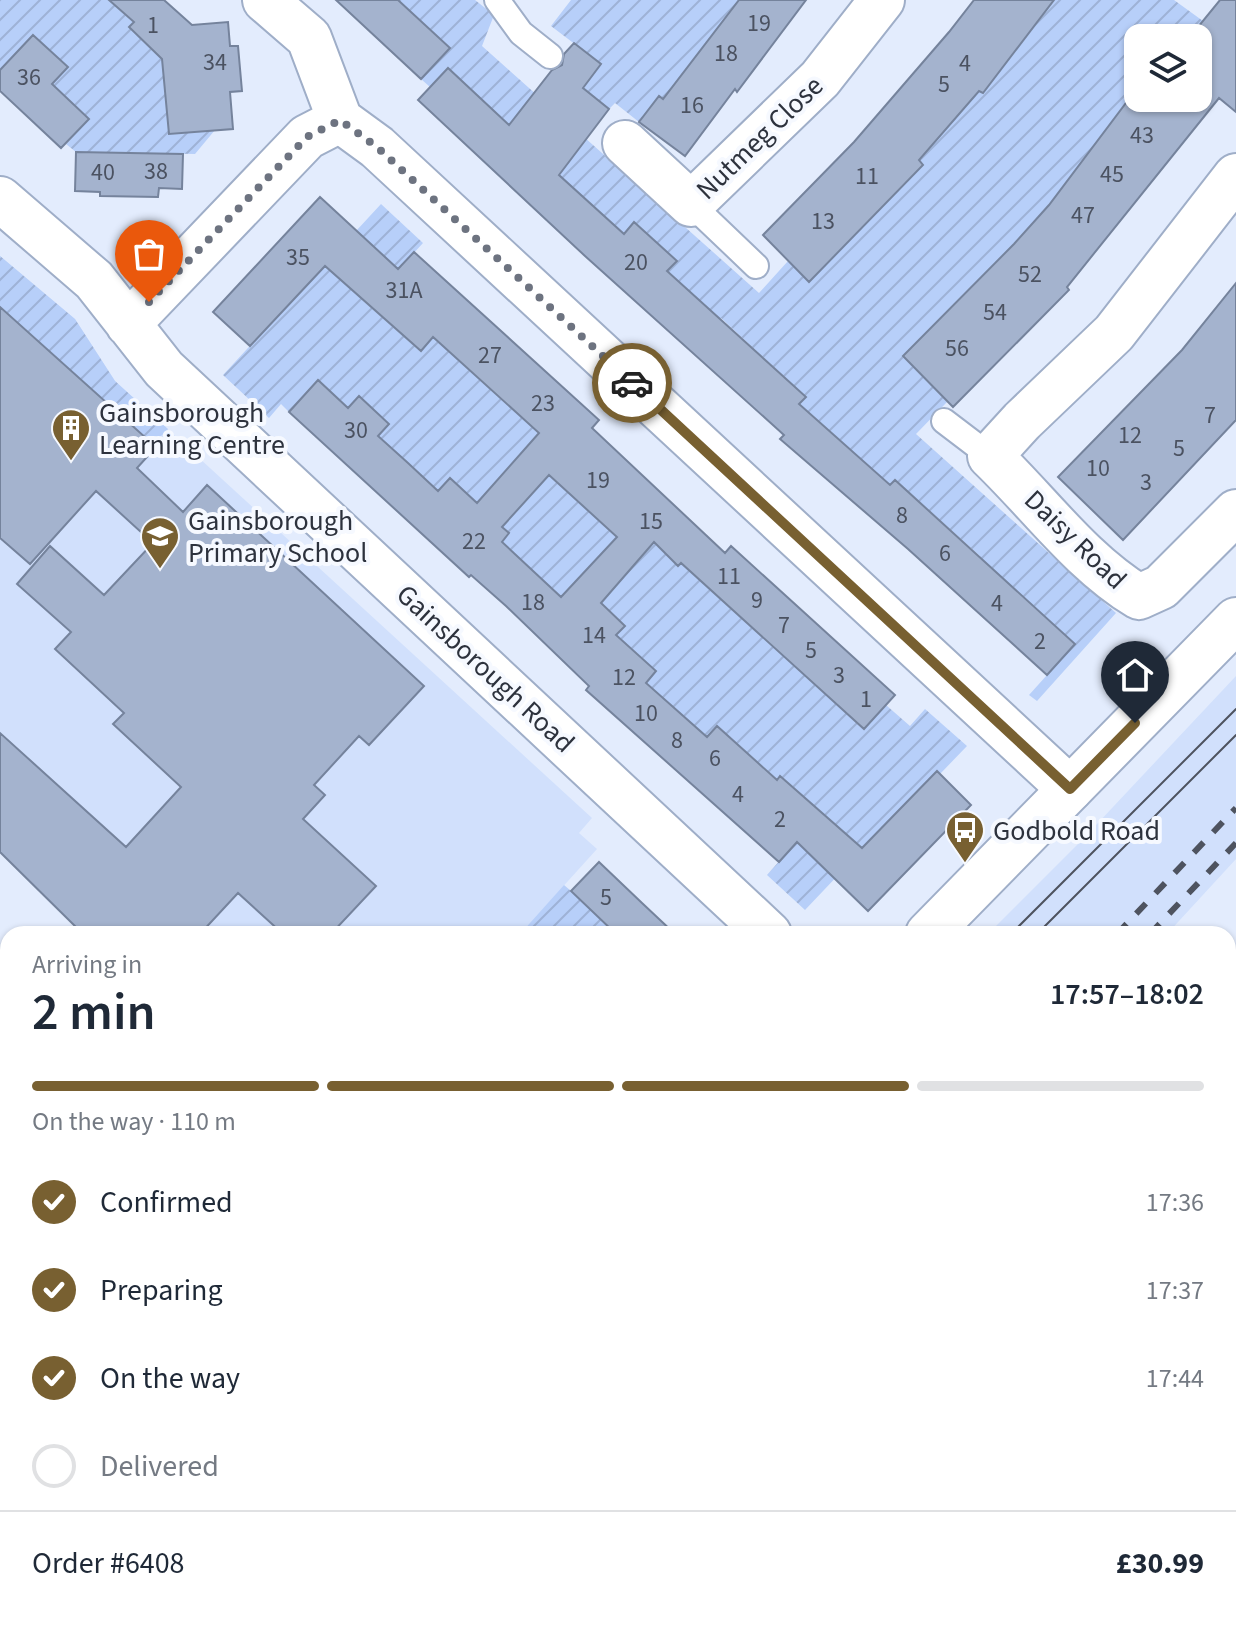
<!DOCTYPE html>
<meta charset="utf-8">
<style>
body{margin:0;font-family:"Source Sans 3",sans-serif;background:#f6f6f7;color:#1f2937;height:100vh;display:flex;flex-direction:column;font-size:30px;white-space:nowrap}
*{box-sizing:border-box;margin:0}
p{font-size:26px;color:#747a83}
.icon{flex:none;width:44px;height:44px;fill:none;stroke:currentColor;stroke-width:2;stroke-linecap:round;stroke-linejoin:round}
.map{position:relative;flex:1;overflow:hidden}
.drawer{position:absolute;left:0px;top:926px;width:1236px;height:706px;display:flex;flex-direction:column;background:#fff;border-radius:24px 24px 0 0;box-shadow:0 2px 6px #0004}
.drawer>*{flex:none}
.tools{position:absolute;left:1124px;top:24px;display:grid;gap:16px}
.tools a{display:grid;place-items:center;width:88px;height:88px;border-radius:16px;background:#fff;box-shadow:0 2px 6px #0004;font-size:40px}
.pin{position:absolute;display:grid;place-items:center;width:68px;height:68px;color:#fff;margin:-82px -34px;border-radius:50% 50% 50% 0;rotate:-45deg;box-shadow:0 0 8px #0007}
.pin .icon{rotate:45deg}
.courier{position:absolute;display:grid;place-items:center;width:80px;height:80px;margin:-40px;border:6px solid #786031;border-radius:50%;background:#fff;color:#222;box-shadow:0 2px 10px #0007}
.summary em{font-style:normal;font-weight:600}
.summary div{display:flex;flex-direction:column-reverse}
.summary{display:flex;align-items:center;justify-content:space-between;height:136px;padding:0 32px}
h1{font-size:52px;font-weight:600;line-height:60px}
.bar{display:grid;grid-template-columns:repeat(4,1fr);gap:12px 8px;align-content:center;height:96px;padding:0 32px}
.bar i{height:10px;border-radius:6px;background:#e0e1e3}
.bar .selected{background:#786031}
.bar p{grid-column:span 4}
.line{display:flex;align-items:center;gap:20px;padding:0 32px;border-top:2px solid #e0e1e3}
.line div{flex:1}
ol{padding:0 32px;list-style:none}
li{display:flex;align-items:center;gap:24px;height:88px}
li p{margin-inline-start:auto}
li .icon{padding:8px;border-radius:50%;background:#786031;color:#fff;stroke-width:4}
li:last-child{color:#747a83}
li i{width:44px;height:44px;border:4px solid #e0e1e3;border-radius:50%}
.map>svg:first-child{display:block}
.built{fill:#d1e0fc}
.grass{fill:url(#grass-dots)}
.garden{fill:url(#garden-furrows)}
.building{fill:#a4b3ce;stroke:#75839c;stroke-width:2;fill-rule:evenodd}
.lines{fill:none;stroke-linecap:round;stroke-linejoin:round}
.service-casing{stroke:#9faec8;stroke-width:28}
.minor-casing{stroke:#9faec8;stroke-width:48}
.primary-casing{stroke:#9faec8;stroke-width:48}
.service{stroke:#fff;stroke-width:24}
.minor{stroke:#fff;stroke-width:44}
.primary{stroke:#fff;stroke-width:44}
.tram{stroke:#4e535f;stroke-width:2}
.rail{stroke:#4e535f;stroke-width:6;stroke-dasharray:14 14;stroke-linecap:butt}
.done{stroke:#6d7380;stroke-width:8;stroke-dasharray:0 14.4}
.route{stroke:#786031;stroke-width:10}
.labels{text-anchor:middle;stroke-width:8;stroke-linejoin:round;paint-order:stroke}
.number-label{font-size:24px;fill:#4b5261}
.street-label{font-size:28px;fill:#2d323d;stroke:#f6f9ff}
.poi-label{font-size:28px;fill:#2d323d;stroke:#f6f9ff;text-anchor:start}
</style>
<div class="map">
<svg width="1236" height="1631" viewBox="0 0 1236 1631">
<defs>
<pattern id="grass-dots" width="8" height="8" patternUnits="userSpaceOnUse" patternTransform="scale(2)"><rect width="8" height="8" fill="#b7cff9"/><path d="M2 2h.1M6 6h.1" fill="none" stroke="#9eb2d6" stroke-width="1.8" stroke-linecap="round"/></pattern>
<pattern id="garden-furrows" width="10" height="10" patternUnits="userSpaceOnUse" patternTransform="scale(2)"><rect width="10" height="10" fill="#b7cff9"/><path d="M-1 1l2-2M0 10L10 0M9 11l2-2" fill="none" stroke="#9eb2d6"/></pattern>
</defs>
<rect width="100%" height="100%" fill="#e3ecfd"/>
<path class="built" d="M0,256L75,319L115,381L592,818L579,833L597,849L520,934H83L0,852Z
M1236,676V859L1167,934H988L1082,840Z
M347,1624H621L616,1631H341Z"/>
<path class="grass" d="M8,1492V1624H132L126,1631H0V1502Z"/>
<path class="garden" d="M0,0H109L134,23L183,17L215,130L195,154L76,152L66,144L89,119L0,70Z
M398,0H475L494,15L482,46L759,293L788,261L809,281L922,165L919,160L978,91L983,93L1055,0H1174L1203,21L1199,38H1138V87L1049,205L1014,244L903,356L947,402L916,434L1116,613L1037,701L1029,695L1074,645L953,589L980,556L895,480L867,512L783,436L776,428L805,396L721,318L691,350L667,271L676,260L635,223L596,264L533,148L448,68L430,87L421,79L450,48Z
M571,0H739L664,100L659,96L639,122L615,103L609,109L583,88L601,64L551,26Z
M381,204L423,243L367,304L420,351L433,337L539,433L513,463L539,486L567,456L615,535L639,558L654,543L678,565L681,563L700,580L864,729L886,705L910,726L925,709L967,746L940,774L936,772L805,910L767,875L822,813L781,776L768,791L737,764L747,753L717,726L707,737L646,683L656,671L627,644L579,675L624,627L601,603L606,596L582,575L561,597L471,575L509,533L450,478L438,491L378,436L359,396L348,408L318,380L289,412L281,404L269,418L223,375Z
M0,256L75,319L115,381L168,429L153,444L0,307Z
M564,885L571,891L616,934H520Z"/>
<path class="building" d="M109,0H164L192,25L228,22L230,46H238L242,91L230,92L233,129L169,134L162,59L129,27L134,22Z
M336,0H398L450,48L421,79Z
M739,0H806L737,92L735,89L685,156L639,122L659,96L663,99Z
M974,0H1054L983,93L979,91L919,160L923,165L809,282L763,235L854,142L949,32Z
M1220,0H1236V112L1219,98L1067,287L1069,290L953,407L903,356L1014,244L1049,205L1138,87V99L1198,98V38H1189Z
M33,35L68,67L52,84L89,119L61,148L0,91V70Z
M574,43L601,64L583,88L609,109L559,175L624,234L634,222L677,261L667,271L806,397L799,404L890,485L895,480L1075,644L1047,675L908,549L780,439L784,435L585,256L418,100L448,68L509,125L552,70L562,65L564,54Z
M76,152L183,154L182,189L159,188L158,197L100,196V192L75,191Z
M320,197L398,269L414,252L599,420L592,428L725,553L731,546L895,695L864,729L681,563L678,566L654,542L601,603L625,626L616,635L656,671L646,683L707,737L717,726L777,780L780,776L862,848L937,771L971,805L868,911L797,842L779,862L586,690L589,686L506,606L471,575L469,577L289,412L318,380L348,408L359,396L389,424L378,436L408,463L438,491L450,478L477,503L539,433L433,337L421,351L325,266L250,346L213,312ZM549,475L617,537L561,597L502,542L509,533L502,527Z
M1236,283V420L1123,540L1058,477L1182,350Z
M0,307L156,447L137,468L183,512L207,485L424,686L369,745L359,736L314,785L325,795L303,819L376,886L331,934H283L238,893L200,934H83L0,852V733L126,847L181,787L113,724L124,713L55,649L71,632L17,584L50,546L104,595L153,543L96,491L30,564L0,538Z
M599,862L642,903L675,934H616L571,891Z"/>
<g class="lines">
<g class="service-casing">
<path id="service" d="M497,0L521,33L550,56
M691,204L756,266
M944,421L990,456"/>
</g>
<g class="minor-casing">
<path id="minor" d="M265,0L309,38L340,120
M625,143L691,204L820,79L882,0
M1236,176L1114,333L1022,421L990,456C1039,503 1081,562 1139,597L1161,587L1236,512
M0,199L94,280L164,369L769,934
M128,324L307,137L340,120L377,147L1070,789
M1228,1096L1236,1092
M0,1149L8,1155
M0,1319L8,1309
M739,1631L742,1624"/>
</g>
<g class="primary-casing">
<path id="primary" d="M928,934L1236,620
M297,1631L303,1624"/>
</g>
<use href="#service" class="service"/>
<use href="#minor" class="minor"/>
<use href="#primary" class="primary"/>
<path class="tram" d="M1011,934L1236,709
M1037,934L1236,735
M361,1631L367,1624
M422,1631L427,1624"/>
<path class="rail" d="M1117,934L1236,808
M1150,934L1236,843
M493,1631L499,1624
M553,1631L558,1624"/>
</g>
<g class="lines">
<path class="done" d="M149,302L307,137L340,120L377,147L632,383"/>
<path class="route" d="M632,383L1070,789L1135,723"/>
</g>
<defs>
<g id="building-pin" transform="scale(2)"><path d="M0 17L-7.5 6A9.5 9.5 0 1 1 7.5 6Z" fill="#786031" stroke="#f6f9ff"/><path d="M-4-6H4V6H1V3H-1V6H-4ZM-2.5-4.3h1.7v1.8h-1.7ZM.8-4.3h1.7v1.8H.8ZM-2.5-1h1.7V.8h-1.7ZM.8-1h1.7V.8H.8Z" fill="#fff"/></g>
<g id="school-pin" transform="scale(2)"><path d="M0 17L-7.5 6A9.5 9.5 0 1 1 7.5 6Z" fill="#786031" stroke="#f6f9ff"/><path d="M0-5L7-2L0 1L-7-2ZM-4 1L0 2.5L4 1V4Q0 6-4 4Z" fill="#fff"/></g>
<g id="bus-pin" transform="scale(2)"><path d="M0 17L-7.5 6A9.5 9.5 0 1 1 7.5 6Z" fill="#786031" stroke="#f6f9ff"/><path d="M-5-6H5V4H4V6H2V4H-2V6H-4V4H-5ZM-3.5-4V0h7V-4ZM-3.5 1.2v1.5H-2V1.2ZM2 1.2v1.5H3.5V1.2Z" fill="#fff"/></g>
</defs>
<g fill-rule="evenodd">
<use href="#building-pin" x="71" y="428"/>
<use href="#school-pin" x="160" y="536"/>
<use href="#bus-pin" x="965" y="830"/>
</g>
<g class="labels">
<g class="number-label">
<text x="759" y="31">19</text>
<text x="153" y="33">1</text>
<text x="726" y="61">18</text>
<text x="215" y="70">34</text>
<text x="965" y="71">4</text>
<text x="29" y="85">36</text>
<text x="944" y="92">5</text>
<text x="692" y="113">16</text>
<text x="1142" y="143">43</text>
<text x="156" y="179">38</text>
<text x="103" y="180">40</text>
<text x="1112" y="182">45</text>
<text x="867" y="184">11</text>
<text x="1083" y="223">47</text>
<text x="823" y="229">13</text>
<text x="298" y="265">35</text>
<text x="636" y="270">20</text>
<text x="1030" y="282">52</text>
<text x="404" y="298">31A</text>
<text x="995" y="320">54</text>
<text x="957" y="356">56</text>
<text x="490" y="363">27</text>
<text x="543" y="411">23</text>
<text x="1210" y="423">7</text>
<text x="356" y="438">30</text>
<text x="1130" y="443">12</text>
<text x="1179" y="456">5</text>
<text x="1098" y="476">10</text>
<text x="598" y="488">19</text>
<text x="1146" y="490">3</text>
<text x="902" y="523">8</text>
<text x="651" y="529">15</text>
<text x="474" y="549">22</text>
<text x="945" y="561">6</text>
<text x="729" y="584">11</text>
<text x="757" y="608">9</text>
<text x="533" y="610">18</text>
<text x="997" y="611">4</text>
<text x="784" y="633">7</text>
<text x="594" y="643">14</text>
<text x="1040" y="649">2</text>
<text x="811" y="658">5</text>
<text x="839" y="683">3</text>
<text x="624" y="685">12</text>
<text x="866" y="707">1</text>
<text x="646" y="721">10</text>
<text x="677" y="748">8</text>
<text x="715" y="766">6</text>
<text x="738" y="802">4</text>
<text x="780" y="827">2</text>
<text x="606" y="905">5</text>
</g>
<g class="street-label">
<text transform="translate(759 137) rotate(-44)" y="10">Nutmeg Close</text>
<text transform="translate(1076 539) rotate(44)" y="10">Daisy Road</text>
<text transform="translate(486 668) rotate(43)" y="10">Gainsborough Road</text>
</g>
<g class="poi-label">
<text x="99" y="422">Gainsborough<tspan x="99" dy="32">Learning Centre</tspan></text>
<text x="188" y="530">Gainsborough<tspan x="188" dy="32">Primary School</tspan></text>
<text x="993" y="840">Godbold Road</text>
</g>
</g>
</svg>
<div class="tools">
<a><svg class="icon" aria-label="layers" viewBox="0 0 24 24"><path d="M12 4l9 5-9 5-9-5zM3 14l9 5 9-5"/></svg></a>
</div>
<div class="pin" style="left:149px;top:302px;background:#ea580c"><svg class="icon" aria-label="bag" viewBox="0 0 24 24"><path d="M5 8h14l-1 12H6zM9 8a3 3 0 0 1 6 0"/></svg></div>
<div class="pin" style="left:1135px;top:723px;background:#1f2937"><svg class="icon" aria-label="home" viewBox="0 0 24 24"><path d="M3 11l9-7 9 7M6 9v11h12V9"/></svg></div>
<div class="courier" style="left:632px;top:383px"><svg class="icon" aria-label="car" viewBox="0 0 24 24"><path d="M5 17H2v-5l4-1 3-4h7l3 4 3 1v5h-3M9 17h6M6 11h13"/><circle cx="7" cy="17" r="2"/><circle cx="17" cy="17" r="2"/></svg></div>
<section class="drawer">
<div class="summary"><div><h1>2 min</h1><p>Arriving in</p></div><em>17:57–18:02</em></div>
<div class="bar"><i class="selected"></i><i class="selected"></i><i class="selected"></i><i></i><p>On the way · 110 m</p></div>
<ol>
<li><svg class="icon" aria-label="check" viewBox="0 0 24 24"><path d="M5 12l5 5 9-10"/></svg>Confirmed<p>17:36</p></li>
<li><svg class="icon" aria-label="check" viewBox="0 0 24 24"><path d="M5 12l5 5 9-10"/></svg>Preparing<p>17:37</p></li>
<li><svg class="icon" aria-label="check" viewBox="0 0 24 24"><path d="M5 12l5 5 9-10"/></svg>On the way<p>17:44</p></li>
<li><i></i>Delivered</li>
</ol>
<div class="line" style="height:104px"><div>Order #6408</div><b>£30.99</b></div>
</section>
</div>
